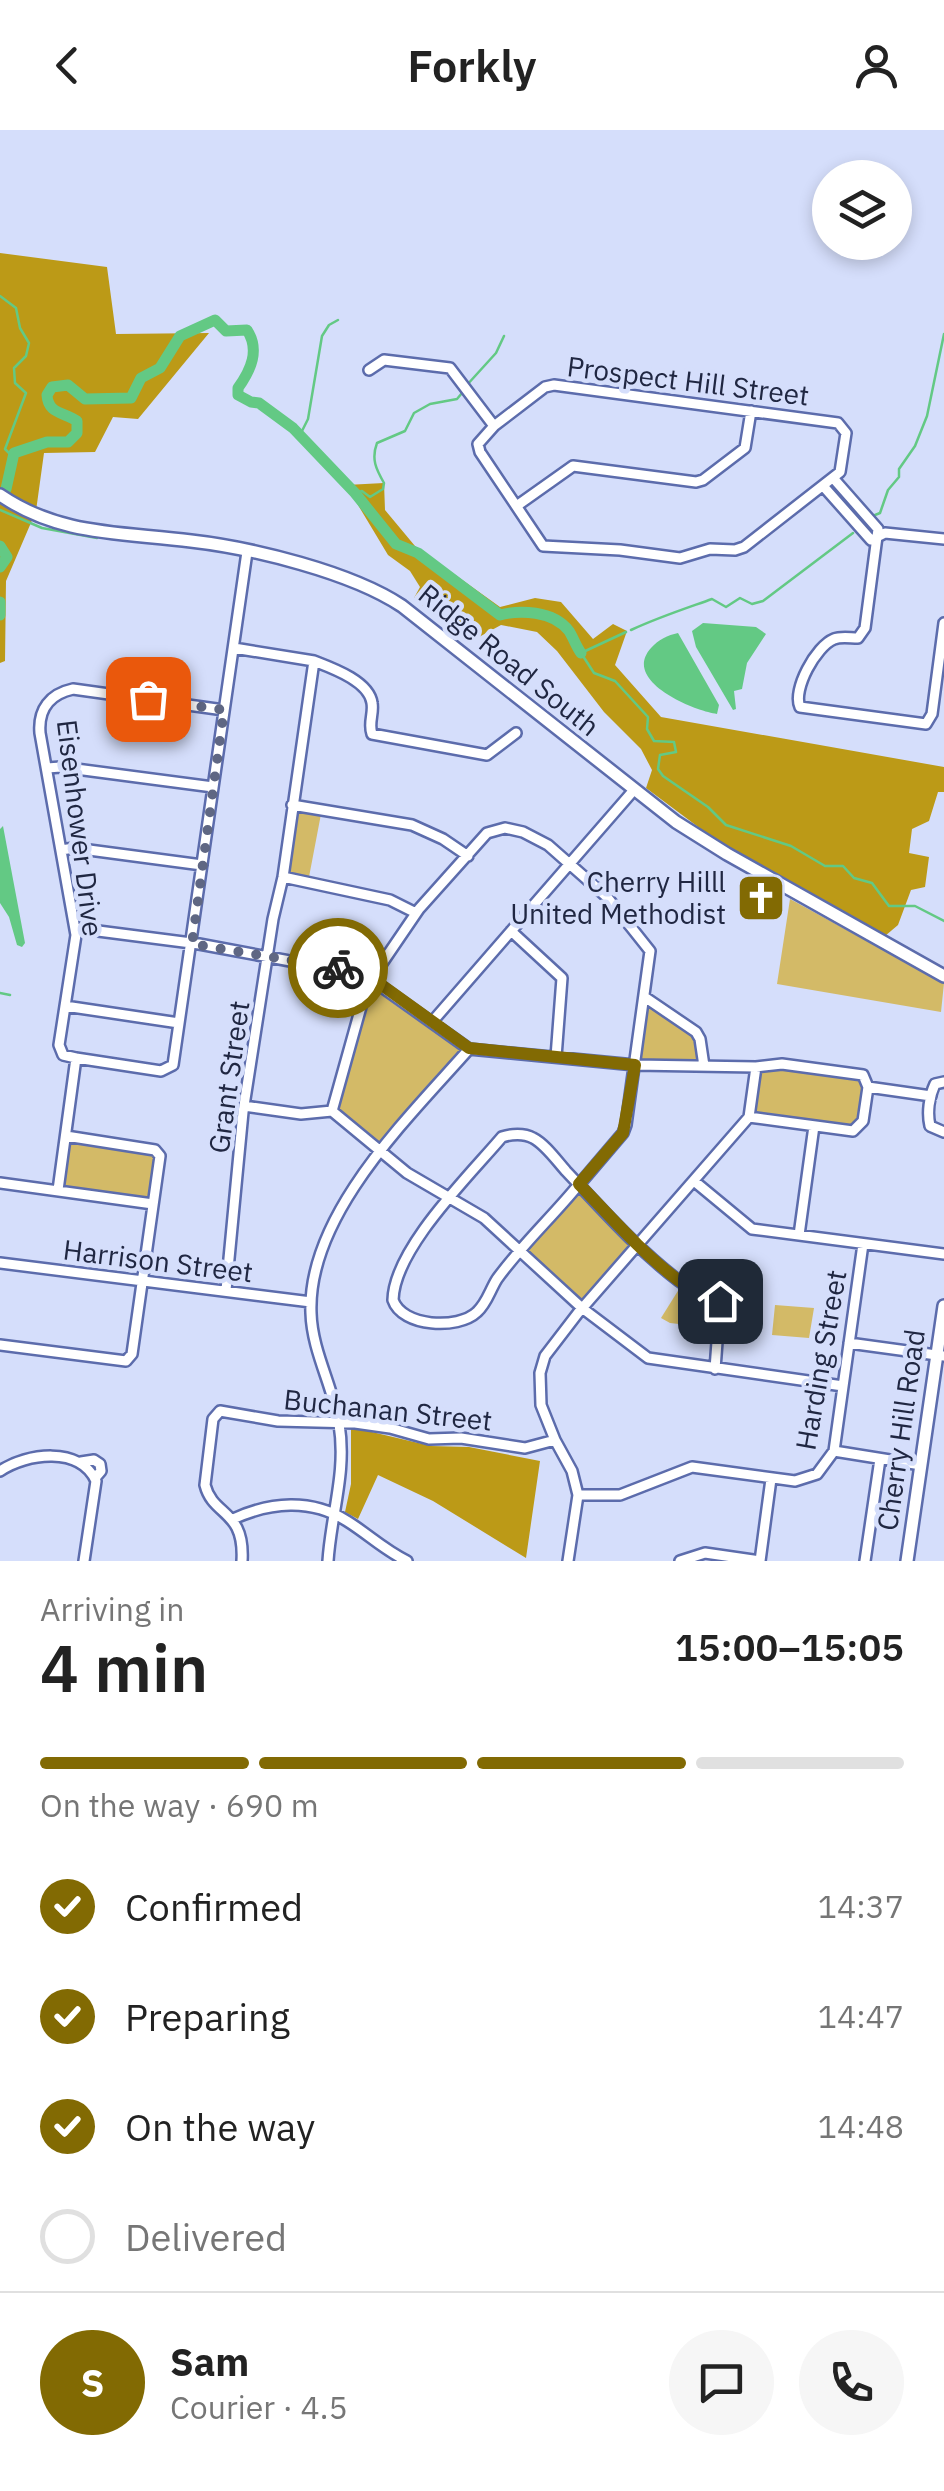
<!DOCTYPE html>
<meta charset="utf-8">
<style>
body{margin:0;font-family:"IBM Plex Sans",sans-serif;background:#f6f6f6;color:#222;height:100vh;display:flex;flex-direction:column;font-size:38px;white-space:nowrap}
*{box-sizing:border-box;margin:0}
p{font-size:32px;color:#767676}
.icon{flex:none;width:55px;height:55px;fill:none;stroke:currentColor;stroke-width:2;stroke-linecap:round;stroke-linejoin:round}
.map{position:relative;height:1431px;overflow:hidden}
.details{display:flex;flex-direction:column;background:#fff;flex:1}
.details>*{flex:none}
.buttons{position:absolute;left:812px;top:30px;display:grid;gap:20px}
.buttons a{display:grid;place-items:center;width:100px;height:100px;border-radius:50%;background:#fff;box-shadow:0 5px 15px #0003;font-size:50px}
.pin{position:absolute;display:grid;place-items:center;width:85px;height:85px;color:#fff;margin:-42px;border-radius:20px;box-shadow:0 5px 15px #0006}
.courier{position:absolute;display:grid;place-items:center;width:100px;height:100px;margin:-50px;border:8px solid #826a03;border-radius:50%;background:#fff;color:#222;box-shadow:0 2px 12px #0007}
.overview em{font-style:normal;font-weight:600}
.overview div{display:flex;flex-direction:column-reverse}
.overview{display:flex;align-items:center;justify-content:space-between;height:170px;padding:0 40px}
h1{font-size:65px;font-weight:600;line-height:75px}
.bar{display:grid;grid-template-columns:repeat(4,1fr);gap:15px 10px;align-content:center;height:120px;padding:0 40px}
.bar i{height:12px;border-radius:8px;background:#e0e0e0}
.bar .on{background:#826a03}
.bar p{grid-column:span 4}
.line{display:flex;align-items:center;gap:25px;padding:0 40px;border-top:2px solid #e0e0e0}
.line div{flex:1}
.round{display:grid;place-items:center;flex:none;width:105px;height:105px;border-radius:52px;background:#f6f6f6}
ol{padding:0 40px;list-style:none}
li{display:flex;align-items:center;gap:30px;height:110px}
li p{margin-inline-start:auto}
li .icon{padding:10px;border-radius:50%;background:#826a03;color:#fff;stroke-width:4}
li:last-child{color:#767676}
li i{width:55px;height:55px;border:5px solid #e0e0e0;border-radius:50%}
header{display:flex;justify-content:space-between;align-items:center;height:130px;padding:0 40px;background:#fff;font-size:45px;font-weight:600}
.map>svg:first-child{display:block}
.green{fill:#d3ba67}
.forest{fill:#bc9a17}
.water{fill:#63c984}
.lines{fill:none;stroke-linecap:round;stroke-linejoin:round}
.stream{stroke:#63c984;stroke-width:2.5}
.river{stroke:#63c984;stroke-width:11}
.minor-casing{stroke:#5c6cac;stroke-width:14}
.major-casing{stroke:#5c6cac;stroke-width:16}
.minor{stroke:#fff;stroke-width:9}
.major{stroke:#fff;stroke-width:11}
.done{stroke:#5f6783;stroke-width:10;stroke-dasharray:0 18}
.route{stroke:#826a03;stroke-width:12}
.labels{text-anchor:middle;stroke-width:9;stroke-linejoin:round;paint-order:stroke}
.street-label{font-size:28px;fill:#202742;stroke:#d5defb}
.poi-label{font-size:28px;fill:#202742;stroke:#d5defb;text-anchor:end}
</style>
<header><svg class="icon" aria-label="back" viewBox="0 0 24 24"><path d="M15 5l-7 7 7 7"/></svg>Forkly<svg class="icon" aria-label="person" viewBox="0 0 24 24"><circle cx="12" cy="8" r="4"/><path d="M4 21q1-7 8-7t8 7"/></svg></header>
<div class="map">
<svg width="944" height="1431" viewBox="0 0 944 1431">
<rect width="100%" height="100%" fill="#d5defb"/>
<path class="green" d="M298,680L321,684L309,747L290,742Z
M790,769L944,853L941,882L777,854Z
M372,856L460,918L461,922L378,1016L337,980L368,860Z
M652,876L695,906L698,931L641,930L647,880Z
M782,937L860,947L865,952L859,993L854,997L758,985L754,980L759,943L763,940Z
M72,1011L151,1022L157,1026L150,1067L65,1057L68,1016Z
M579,1061L631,1114L583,1171L529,1124L527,1119Z
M681,1156L712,1167L718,1176L714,1198L670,1193L661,1188Z
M775,1175L814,1178L809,1208L772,1205Z"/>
<path class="forest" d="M0,123L107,137L116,204L209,203L138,289L113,287L95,322L44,323L36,381L6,451L5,531L0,533Z
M384,353L385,380L415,416L500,477L535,468L561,472L593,509L613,494L627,501L615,535L661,587L944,637V662H938L929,691L912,699L909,723L929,727L925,757L911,760L898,795L885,806L713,708L646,658L652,640L641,619L604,582L557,521L537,502L501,495L468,513L414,468L420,457L410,441L388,425L346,355Z
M355,1298L431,1316L469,1317L540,1331L526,1428L433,1371L378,1345L358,1389L345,1382L351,1354V1299Z"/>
<path class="water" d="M703,493L756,497L766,504L747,533L742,559L734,561L736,579L733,580L696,517L692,501Z
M678,503L719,575L717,584C694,581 621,551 651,518C658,510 668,505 678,503Z
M3,696L25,813L22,817L17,815L9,787L0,773V699Z"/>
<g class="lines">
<path class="stream" d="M0,166L16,178L20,198L29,213L26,226L14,238L15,253L26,263L5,319L13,327
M466,256L496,223L504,206
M300,305L308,289L322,206L329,195L338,190
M355,363L362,361L370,367L383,359L384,353C376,339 371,329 377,313L405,301L414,283L430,274L457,269L462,263
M0,380L42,398L97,408
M875,385L880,383L888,360L899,347V339L915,316L927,286L944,204
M631,500C659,487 684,479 712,469L726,477L740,468L752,474L763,471L853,403
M626,502L581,523L594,543L615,551L648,587L647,599L654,611L674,612L676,622L660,625L658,639L663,646L708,677L726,695L791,716L825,736H843L854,748L872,753L889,776H915L944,791
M0,863L10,865"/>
<path class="river" d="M6,359L14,323L47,312H68L77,303V291C64,282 48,284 47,265L52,257L68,255L85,269L131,268L141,248L160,238L180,206L215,190L226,201L247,200C260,220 251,240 238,258V265L251,272L259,273L293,298L355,363L396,414L418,423L500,485C519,480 553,480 569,501C573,507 576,516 581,523
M0,416L7,427L0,437
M0,472V485"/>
<g class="minor-casing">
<path id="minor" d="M369,240L384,230L450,238L494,296
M554,255L838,293L846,303L840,342L744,417L735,420L710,419L680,428L620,420L543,416L480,322L478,314L494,296L545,257Z
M834,349L878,399L865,498L858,508C850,508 841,506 834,509C816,516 792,560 800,577L926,594L932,584L944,493
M824,357L871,410L885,403L944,409
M518,375L573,336L696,352L703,350L745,318L751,281
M234,518L314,531
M47,638L61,637L213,657
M292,675L412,695L443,709L468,726
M61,720L74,718L202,735
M283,747L390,770L416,783
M75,798L199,814L365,845L469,919L635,935L756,937L782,934L863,945L868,957L931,966
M511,801L562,848L556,927
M646,868L696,902L700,909L704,936
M65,876L179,893
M432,892L633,661
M76,928L161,941L173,935L247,422
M944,952L935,954C929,967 927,983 930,996L944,1002
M244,976L301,984L332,981L407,1043L484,1088L582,1178L648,1228L843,1256
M332,981L366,859L372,848L419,779L487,703L505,698L523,702L548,715L607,767L650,821L626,995L623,1003L583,1050L575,1059C550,1089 520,1117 497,1149C490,1160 487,1173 477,1182C458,1200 402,1197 393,1170C394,1119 469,1046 502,1007C511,1004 524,1003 533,1008C545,1014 557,1031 566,1041C602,1079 637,1119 679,1151C692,1161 708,1160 720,1171L715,1239
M749,987L853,1001L863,991L868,957
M694,1051L752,1099L944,1124
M0,1053L153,1074
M58,1060L76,928L63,925L59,915L76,805L40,603C38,579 50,564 73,559L224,580
M799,1105L814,996
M0,1133L311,1172
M226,1160L243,982L273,789L283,747L314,531C332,538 369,551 372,573C374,584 368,593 372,604L487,625L516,603
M849,1213L944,1226
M0,1215L126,1231L132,1224L160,1026L155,1020L66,1006
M834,1321L921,1335
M81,1332L94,1330L100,1334L101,1341L95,1348
M0,1341C27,1323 80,1316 96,1351L84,1431
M578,1365H620L692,1337L795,1351L817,1344L834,1321L863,1114
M233,1389C270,1372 311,1368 347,1391C368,1404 384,1420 407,1431
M242,1431C245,1379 213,1387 205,1355L213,1289L220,1281L278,1291L355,1293L390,1298L429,1309L461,1308L525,1318L555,1310
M328,1431C331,1384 347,1342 339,1294C333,1256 312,1221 311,1183C307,1085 409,987 469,919
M568,1431L578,1365L572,1341L555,1310L541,1275L540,1243L545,1226L578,1183L749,987L756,937
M680,1431L705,1423L760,1431
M760,1431L771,1349
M865,1431L880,1329"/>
</g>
<g class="major-casing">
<path id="major" d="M0,365C60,406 121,402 191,411C252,418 351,442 402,476L676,692L727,724L944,846
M907,1431L944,1176"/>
</g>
<use href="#minor" class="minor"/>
<use href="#major" class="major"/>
</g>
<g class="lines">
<path class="done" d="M148,569L224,580L192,814L338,838"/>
<path class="route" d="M338,838L372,848L469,918L635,935L623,1003L579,1054C611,1087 641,1122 678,1150C691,1160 708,1160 720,1171"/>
</g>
<defs>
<g id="church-square" transform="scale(2.5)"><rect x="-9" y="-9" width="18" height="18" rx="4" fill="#826a03" stroke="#d5defb"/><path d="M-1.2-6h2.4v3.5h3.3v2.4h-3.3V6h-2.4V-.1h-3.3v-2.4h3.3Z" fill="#fff"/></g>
</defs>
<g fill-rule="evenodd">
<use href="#church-square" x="761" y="768"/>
</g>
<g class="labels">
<g class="street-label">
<text transform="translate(688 251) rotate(7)" y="10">Prospect Hill Street</text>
<text transform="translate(509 530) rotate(39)" y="10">Ridge Road South</text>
<text transform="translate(80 698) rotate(83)" y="10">Eisenhower Drive</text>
<text transform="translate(229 947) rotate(-82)" y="10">Grant Street</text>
<text transform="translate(158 1131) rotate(7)" y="10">Harrison Street</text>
<text transform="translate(821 1230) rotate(-80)" y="10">Harding Street</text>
<text transform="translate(388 1280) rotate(6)" y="10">Buchanan Street</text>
<text transform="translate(901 1300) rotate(-82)" y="10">Cherry Hill Road</text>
</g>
<g class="poi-label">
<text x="726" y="762">Cherry Hilll<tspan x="726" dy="32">United Methodist</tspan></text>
</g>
</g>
</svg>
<div class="buttons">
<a><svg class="icon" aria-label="layers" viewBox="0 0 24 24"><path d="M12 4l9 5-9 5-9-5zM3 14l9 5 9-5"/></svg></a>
</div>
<div class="pin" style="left:148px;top:569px;background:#ea580c"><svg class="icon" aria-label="bag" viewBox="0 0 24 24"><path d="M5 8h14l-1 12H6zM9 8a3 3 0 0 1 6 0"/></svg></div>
<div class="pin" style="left:720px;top:1171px;background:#1f2937"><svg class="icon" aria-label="home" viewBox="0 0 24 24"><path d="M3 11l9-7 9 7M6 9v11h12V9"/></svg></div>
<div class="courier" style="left:338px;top:838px"><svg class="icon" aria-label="bike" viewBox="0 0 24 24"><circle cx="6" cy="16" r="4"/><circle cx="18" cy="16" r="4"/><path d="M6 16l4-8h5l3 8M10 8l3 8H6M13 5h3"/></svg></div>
</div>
<section class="details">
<div class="overview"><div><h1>4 min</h1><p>Arriving in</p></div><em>15:00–15:05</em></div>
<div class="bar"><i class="on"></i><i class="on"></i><i class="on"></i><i></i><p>On the way · 690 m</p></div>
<ol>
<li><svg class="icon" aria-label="check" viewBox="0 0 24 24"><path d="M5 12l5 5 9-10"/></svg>Confirmed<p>14:37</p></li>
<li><svg class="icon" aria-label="check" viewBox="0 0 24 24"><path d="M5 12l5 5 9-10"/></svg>Preparing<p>14:47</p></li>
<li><svg class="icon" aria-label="check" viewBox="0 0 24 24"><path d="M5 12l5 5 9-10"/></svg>On the way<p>14:48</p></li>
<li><i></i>Delivered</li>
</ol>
<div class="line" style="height:180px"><b class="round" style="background:#826a03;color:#fff">S</b><div><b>Sam</b><p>Courier · 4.5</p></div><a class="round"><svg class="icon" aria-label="chat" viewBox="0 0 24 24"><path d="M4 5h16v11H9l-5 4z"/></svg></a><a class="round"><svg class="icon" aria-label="phone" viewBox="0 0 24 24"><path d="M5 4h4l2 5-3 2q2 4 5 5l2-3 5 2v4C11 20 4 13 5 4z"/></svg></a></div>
</section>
